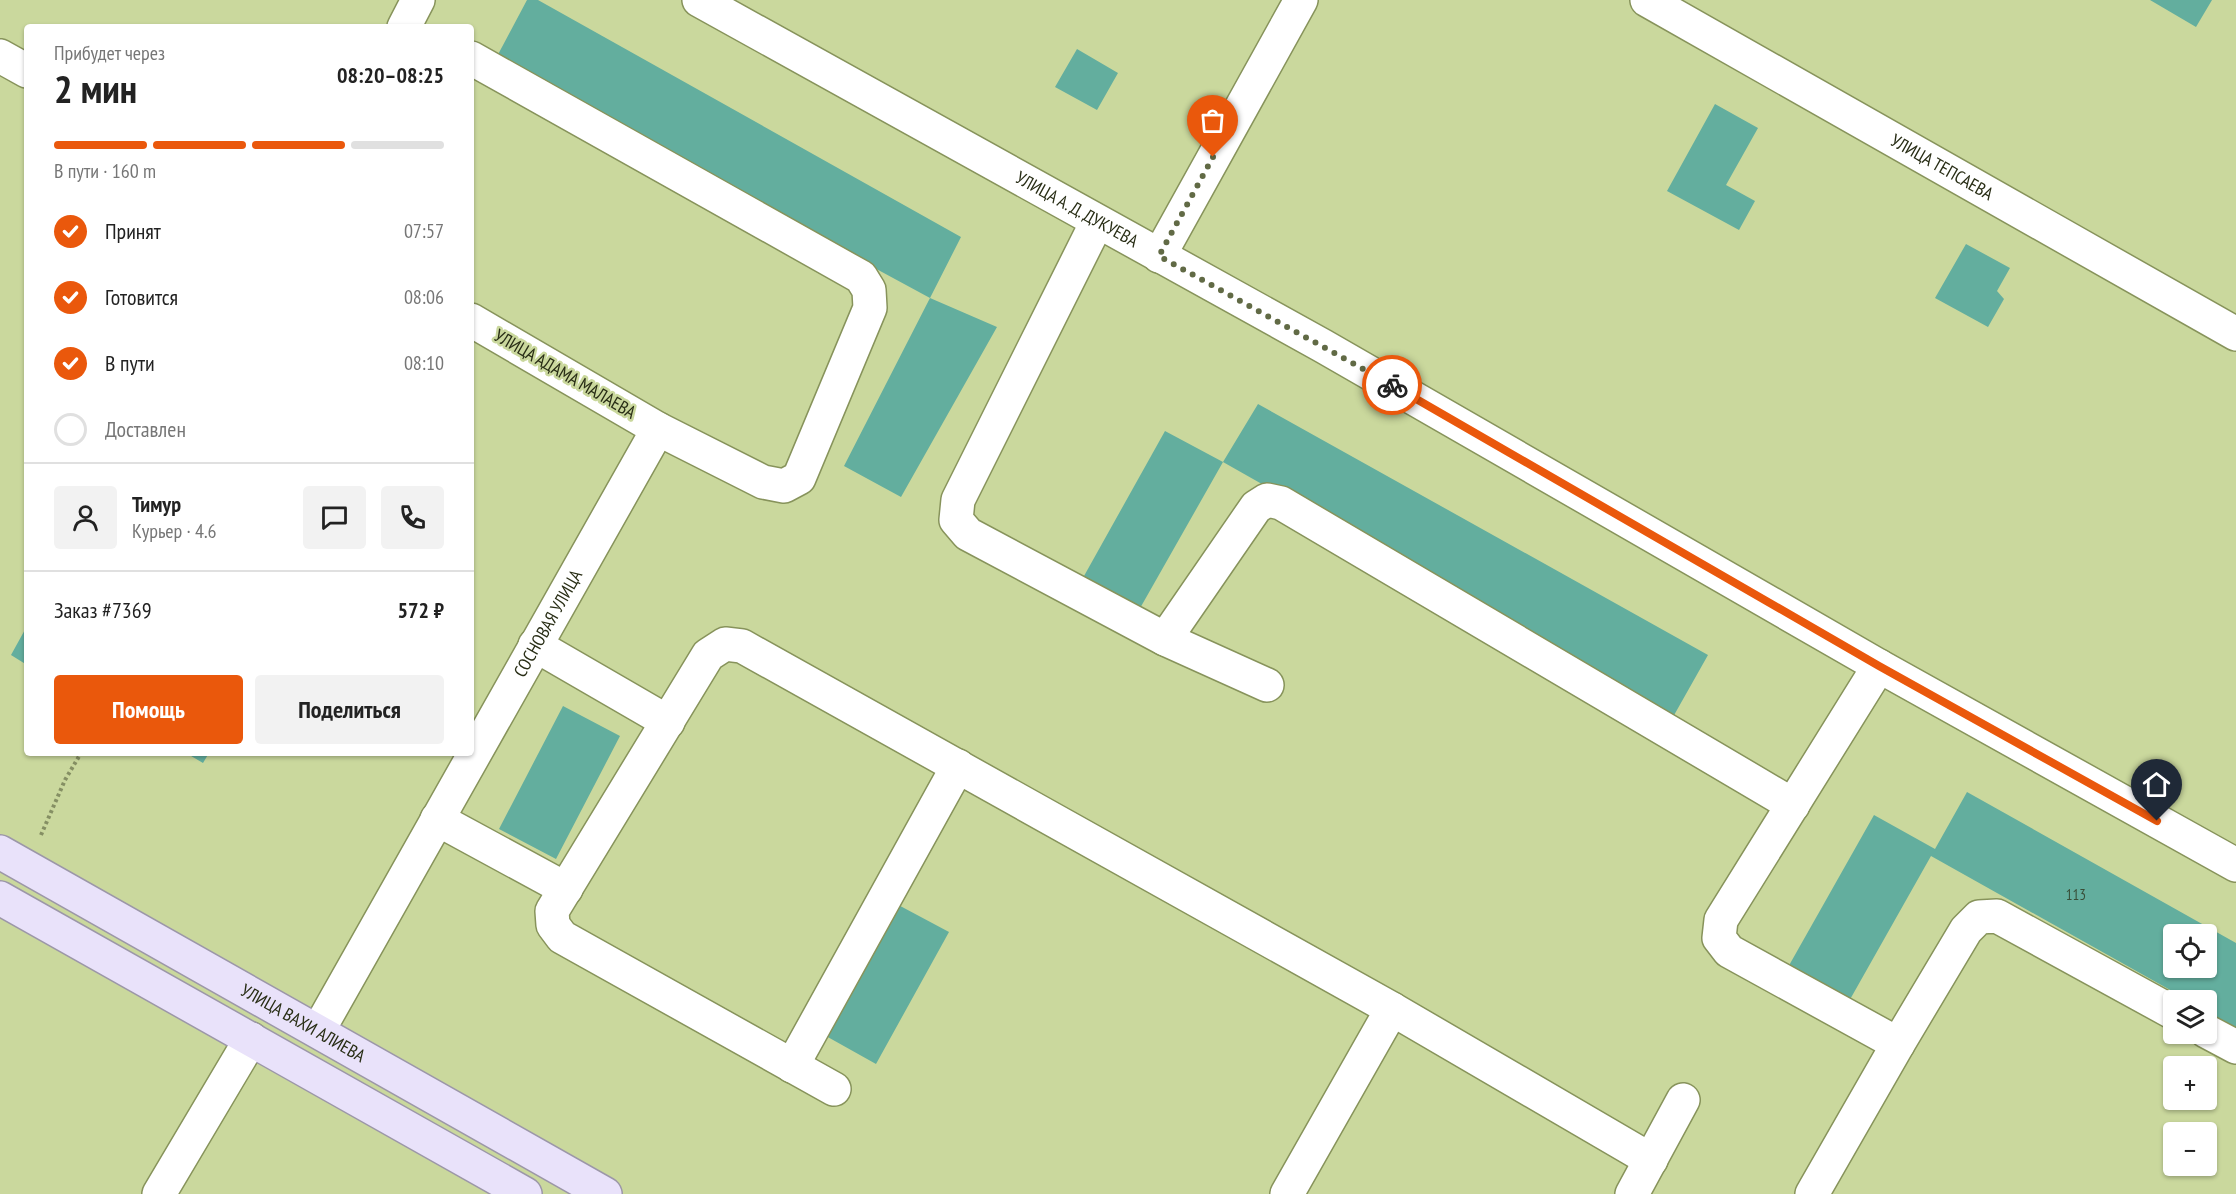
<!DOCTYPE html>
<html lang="ru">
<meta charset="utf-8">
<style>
body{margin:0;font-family:"PT Sans Narrow",sans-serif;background:#f2f2f2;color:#222;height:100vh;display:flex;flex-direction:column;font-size:22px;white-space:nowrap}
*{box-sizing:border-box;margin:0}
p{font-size:20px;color:#767676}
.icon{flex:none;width:33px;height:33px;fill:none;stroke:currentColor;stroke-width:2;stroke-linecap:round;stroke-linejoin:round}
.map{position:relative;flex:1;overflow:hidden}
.sheet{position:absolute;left:24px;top:24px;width:450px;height:732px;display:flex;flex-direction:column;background:#fff;border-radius:6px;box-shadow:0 2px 4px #0004}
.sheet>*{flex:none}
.fabs{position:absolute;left:2163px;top:924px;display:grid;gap:12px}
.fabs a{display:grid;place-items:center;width:54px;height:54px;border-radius:6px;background:#fff;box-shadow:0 2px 4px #0004;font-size:30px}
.pin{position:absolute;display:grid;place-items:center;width:51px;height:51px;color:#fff;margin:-62px -26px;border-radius:50% 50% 50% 0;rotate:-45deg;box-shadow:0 0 6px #0007}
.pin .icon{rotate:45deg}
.courier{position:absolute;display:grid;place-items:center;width:60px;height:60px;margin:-30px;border:4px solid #ea580c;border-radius:50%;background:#fff;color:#222;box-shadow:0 2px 8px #0007}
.summary em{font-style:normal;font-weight:800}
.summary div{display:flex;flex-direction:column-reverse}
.summary{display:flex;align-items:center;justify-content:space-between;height:102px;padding:0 30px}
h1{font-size:39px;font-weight:800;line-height:45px}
.bar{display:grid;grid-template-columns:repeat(4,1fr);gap:9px 6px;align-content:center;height:72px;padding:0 30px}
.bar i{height:8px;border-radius:4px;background:#e0e0e0}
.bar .active{background:#ea580c}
.bar p{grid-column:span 4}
.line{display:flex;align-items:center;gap:15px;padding:0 30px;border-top:2px solid #e0e0e0}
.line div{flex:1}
.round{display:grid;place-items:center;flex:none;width:63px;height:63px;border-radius:6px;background:#f2f2f2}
ol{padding:0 30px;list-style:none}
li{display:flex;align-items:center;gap:18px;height:66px}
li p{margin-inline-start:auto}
li .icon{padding:6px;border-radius:50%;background:#ea580c;color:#fff;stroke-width:4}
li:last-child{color:#767676}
li i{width:33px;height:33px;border:3px solid #e0e0e0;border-radius:50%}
.button{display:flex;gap:12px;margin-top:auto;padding:12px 30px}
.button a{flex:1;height:69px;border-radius:6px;background:#ea580c;color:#fff;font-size:24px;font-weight:800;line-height:69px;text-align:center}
.button a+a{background:#f2f2f2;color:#222}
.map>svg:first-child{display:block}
.building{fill:#63ae9e;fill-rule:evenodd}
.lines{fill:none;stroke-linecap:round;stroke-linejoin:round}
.minor-casing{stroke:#87935b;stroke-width:36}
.major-casing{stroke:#9c97a8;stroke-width:36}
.path{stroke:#858f63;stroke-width:4;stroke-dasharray:3 3;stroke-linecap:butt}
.minor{stroke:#fff;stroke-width:33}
.major{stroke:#e9e2fa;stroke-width:33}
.done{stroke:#616a45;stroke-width:6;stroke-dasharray:0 10.8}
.route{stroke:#ea580c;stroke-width:8}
.labels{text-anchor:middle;stroke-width:5;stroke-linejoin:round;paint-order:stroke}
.number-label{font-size:15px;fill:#384e38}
.street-label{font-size:18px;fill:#292e16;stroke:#cad89d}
</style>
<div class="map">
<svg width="2236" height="1194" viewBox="0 0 2236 1194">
<rect width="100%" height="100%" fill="#cad89d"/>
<path class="building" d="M527,0H538L961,237L930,298L997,327L901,497L844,466L930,298L494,62Z
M2150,0H2212L2196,27Z
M1077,49L1118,73L1097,110L1055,87Z
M1715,104L1758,128L1726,185L1755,201L1739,230L1667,191Z
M1966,244L2010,268L1997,291L2004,299L1988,327L1935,298Z
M1258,404L1708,655L1673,717L1223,462Z
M1165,431L1223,462L1139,610L1084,576Z
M27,626V665L11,655Z
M563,706L620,736L556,859L499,829Z
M186,753H209L203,763Z
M1967,792L2236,943V1028L2206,1011V1000H2188L1931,856L1848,1003L1787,969L1874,815L1935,849ZM2174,934H2206V968H2174Z
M889,900L949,932L876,1064L817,1031Z"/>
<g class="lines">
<g class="minor-casing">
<g id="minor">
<path id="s1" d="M699,0L1323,346L1879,666L2236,865"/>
<path id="s2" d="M1647,0L2236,334"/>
<path d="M404,27L418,0"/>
<path d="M0,56L27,71"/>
<path d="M471,58L861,277L869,290L870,308L799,478L784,486L763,482L658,429L471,320"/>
<path d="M1097,222L958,500L956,520L968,534L1165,639L1267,685"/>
<path d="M1159,256L1301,0"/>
<path d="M1165,639L1256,507L1267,500L1281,503L1793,805"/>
<path d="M535,645L668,722"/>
<path d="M437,819L566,889"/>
<path d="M1392,1009L1651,1160"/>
<path id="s3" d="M318,1031L658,429"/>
<path d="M2206,1031L2236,1047"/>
<path d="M1898,1044L1966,930L1979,917L1997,916L2174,1013"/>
<path d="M792,1066L958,766"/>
<path d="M834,1089L562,937L553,925L552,911L708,655L725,644L742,646L1392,1009L1287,1194"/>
<path d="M159,1194L251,1039"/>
<path d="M1632,1194L1683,1100"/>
<path d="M1812,1194L1898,1044L1729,951L1719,938L1721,920L1879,666"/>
</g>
</g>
<g class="major-casing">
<g id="major">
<path id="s4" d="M0,852L605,1194"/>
<path d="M0,898L525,1194"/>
</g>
</g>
<path class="path" d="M41,835L65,780L81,753"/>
<use href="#minor" class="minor"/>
<use href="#major" class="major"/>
</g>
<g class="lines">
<path class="done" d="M1213,157L1159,256L1392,385"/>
<path class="route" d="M1392,385L1879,666L2157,821"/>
</g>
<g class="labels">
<g class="number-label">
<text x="2076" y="900">113</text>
</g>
<g class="street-label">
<text dy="6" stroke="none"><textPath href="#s2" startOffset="339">УЛИЦА ТЕПСАЕВА</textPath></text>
<text dy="6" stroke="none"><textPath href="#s1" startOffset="432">УЛИЦА А. Д. ДУКУЕВА</textPath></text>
<text transform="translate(565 374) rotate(30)" y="6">УЛИЦА АДАМА МАЛАЕВА</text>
<text dy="6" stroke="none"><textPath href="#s3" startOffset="468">СОСНОВАЯ УЛИЦА</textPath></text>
<text dy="6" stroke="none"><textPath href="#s4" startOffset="348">УЛИЦА ВАХИ АЛИЕВА</textPath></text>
</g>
</g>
</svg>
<div class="fabs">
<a><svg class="icon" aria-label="locate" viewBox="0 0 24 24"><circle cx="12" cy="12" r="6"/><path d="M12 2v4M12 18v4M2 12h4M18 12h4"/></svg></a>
<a><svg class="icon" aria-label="layers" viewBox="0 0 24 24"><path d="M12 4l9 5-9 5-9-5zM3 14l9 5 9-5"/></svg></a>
<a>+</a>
<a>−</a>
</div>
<div class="pin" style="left:1213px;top:157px;background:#ea580c"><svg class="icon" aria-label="bag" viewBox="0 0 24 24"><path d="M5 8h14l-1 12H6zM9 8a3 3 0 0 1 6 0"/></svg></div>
<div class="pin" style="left:2157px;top:821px;background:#1f2937"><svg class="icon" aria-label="home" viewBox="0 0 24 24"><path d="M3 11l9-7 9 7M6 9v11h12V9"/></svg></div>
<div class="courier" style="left:1392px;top:385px"><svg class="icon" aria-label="bike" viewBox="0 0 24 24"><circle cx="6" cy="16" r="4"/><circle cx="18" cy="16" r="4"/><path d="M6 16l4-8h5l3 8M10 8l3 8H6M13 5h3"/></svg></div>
<section class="sheet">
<div class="summary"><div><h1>2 мин</h1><p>Прибудет через</p></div><em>08:20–08:25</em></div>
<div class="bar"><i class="active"></i><i class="active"></i><i class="active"></i><i></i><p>В пути · 160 m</p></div>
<ol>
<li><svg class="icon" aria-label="check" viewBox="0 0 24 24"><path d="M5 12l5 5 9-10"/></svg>Принят<p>07:57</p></li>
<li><svg class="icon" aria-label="check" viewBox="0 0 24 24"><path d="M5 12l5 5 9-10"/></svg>Готовится<p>08:06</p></li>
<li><svg class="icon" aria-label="check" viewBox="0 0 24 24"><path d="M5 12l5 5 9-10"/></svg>В пути<p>08:10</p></li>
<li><i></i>Доставлен</li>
</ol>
<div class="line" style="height:108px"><a class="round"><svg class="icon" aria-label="person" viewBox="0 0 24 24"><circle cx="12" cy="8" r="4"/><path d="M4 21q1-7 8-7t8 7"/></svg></a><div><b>Тимур</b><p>Курьер · 4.6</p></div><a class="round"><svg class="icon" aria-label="chat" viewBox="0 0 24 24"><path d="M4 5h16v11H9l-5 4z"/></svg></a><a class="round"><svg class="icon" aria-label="phone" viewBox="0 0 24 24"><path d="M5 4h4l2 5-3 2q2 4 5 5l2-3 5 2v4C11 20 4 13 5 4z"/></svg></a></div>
<div class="line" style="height:78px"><div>Заказ #7369</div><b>572 ₽</b></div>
<div class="button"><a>Помощь</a><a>Поделиться</a></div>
</section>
</div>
